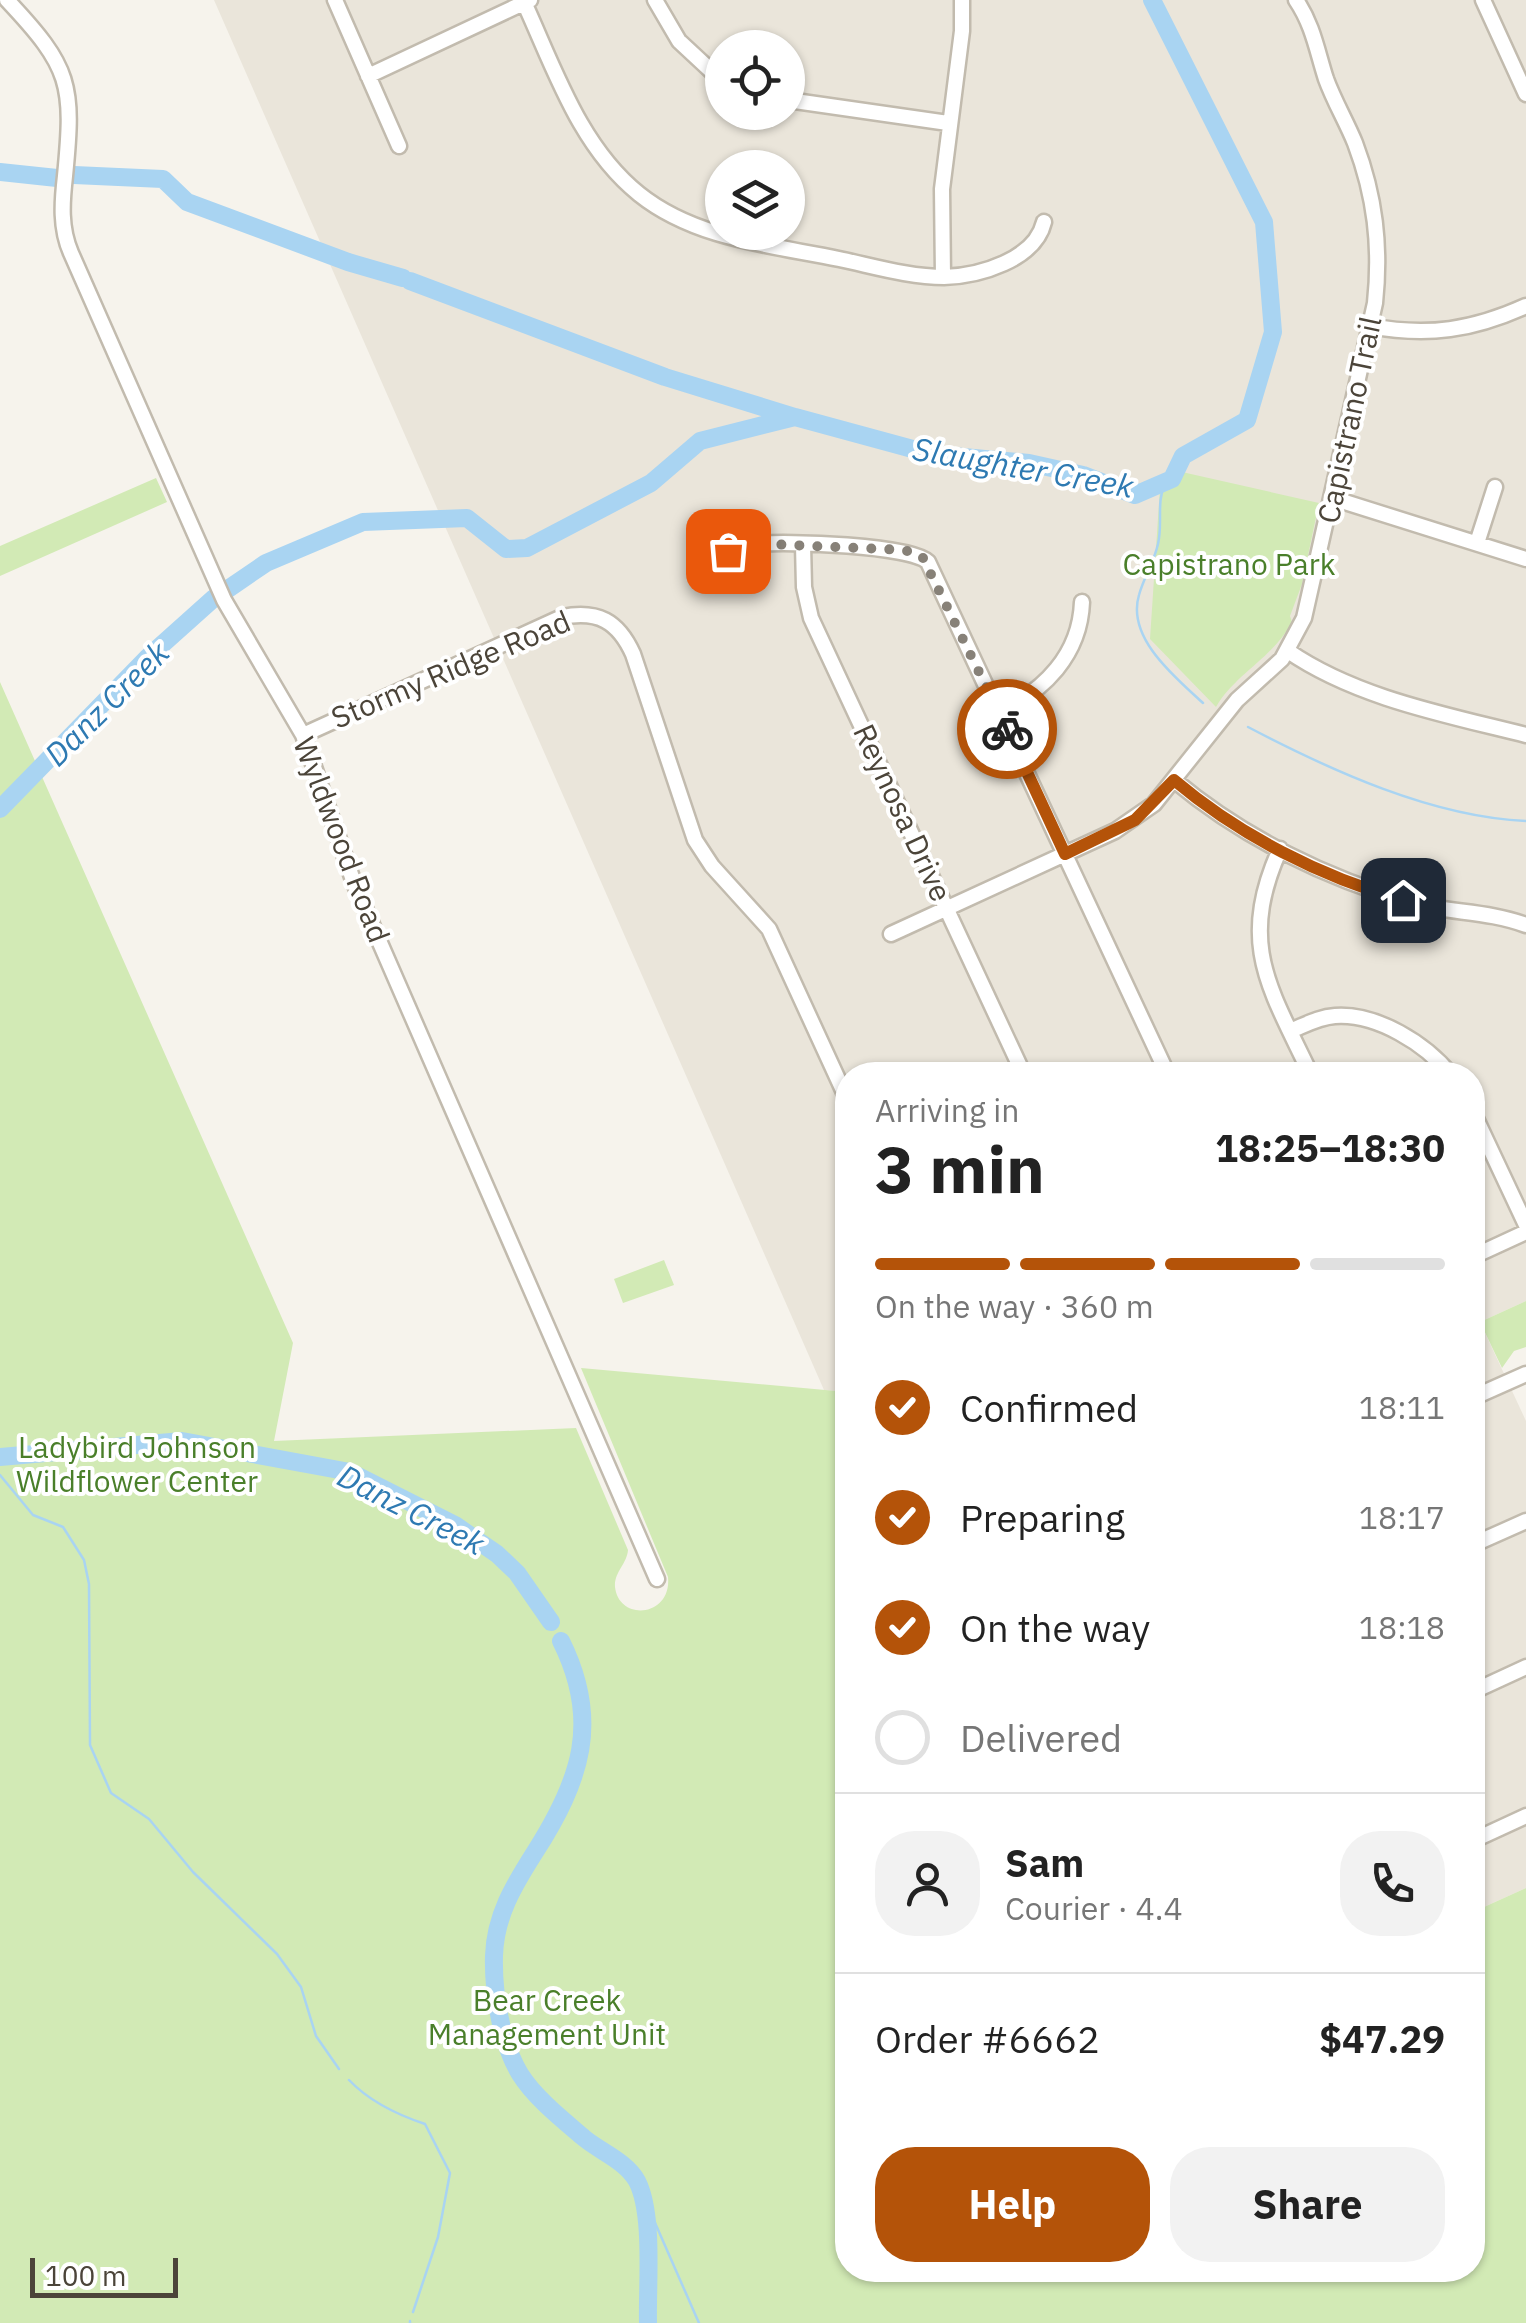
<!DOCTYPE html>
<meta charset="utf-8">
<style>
body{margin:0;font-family:"IBM Plex Sans",sans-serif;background:#f2f2f2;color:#222;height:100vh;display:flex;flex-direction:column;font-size:38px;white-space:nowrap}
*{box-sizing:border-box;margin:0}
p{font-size:32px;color:#767676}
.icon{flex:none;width:55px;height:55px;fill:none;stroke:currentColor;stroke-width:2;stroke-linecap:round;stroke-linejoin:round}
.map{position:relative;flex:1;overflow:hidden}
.sheet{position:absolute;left:835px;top:1062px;width:650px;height:1220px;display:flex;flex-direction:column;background:#fff;border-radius:40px;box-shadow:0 2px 8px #0004}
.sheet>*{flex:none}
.tools{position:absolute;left:705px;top:30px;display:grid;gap:20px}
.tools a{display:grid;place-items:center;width:100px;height:100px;border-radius:50%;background:#fff;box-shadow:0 2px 8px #0004;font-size:50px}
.scale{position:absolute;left:30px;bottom:25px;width:148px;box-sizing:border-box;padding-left:10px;border:5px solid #4b4439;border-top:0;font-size:28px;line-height:35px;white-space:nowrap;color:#4b4439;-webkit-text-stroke:8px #fff;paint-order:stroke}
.pin{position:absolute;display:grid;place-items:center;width:85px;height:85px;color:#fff;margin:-42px;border-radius:20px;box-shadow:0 5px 15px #0006}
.courier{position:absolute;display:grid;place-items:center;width:100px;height:100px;margin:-50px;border:8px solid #b45309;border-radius:50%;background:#fff;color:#222;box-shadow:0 2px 12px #0007}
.head em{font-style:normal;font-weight:700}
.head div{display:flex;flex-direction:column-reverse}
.head{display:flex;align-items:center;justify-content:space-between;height:170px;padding:0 40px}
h1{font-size:65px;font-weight:700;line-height:75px}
.bar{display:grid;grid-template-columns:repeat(4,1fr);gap:15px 10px;align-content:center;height:120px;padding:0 40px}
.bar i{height:12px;border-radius:8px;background:#e0e0e0}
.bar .on{background:#b45309}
.bar p{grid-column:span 4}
.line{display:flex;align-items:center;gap:25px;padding:0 40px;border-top:2px solid #e0e0e0}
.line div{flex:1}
.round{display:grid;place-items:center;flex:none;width:105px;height:105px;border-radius:40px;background:#f2f2f2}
ol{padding:0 40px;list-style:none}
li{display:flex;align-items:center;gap:30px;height:110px}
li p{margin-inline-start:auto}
li .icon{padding:10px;border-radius:50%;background:#b45309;color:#fff;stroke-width:4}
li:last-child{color:#767676}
li i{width:55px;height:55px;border:5px solid #e0e0e0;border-radius:50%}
.action{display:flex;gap:20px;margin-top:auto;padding:20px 40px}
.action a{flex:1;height:115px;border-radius:40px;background:#b45309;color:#fff;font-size:40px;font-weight:700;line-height:115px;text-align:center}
.action a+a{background:#f2f2f2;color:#222}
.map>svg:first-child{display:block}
.residential{fill:#eae5da;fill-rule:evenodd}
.green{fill:#d2eab5}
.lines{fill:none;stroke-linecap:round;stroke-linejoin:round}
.stream{stroke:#a9d4f2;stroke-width:2.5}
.river{stroke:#a9d4f2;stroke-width:18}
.minor-casing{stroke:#c2bbae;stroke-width:19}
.minor{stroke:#fff;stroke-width:14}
.done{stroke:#878178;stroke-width:10;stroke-dasharray:0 18}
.route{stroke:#b45309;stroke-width:12}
.labels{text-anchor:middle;stroke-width:8;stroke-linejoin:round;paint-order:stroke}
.street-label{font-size:30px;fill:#4b4439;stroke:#fff}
.park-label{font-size:30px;fill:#4a7f2a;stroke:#fff}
.water-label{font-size:32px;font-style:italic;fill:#2e7ab2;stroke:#fff}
</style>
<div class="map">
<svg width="1526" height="2323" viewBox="0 0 1526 2323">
<rect width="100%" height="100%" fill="#f6f3ec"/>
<path class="residential" d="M214,0H1526V1301L1480,1322L1526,1421V1888L1473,1912L1472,1075H848L847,1392L824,1390ZM722,48H788V112H722ZM722,168H788V232H722Z"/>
<path class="green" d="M1182,472L1319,503L1302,584L1290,616L1292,622C1274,657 1235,674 1216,707L1150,639L1160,488Z
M156,478L167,502L0,576V546Z
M0,682L293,1343L274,1441L576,1428L628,1550C627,1564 614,1572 615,1587C619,1622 672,1617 668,1577L581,1368L847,1392L848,2270H1472L1473,1912L1526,1888V2323H0Z
M664,1260L674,1285L623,1303L614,1279Z
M1526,1301V1347L1514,1351L1502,1368L1480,1322Z"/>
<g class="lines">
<path class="stream" d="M1165,483C1156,503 1163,523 1158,544C1154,562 1144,577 1139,595C1126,638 1176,678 1203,703
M1248,727C1330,770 1432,817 1526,821
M0,1475L33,1515L63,1527L84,1560L89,1584L90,1745L111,1793L149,1819L193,1872L277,1954L301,1987L316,2036L339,2069
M349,2080C369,2101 398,2115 425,2124L450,2173L438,2237L413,2312
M645,2200L699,2323
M410,2323V2321"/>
<path class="river" d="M0,172L57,178
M74,175L163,179L187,202L348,262L403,278
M410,281L665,377L795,417L931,454L1029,463L1083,475L1135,495L1172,479L1183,456L1247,420L1273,332L1264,222L1152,0
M228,589L266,563L363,522L467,518L506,549L527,548L651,483L700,441L795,417
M0,809L147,658L214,598
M0,1457L182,1441L350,1472L455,1525L497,1554L517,1573L551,1622
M561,1641C601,1721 581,1780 535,1852C514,1885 495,1916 494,1956C493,1992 501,2043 520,2074C535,2098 563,2120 584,2138C601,2152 626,2161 637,2181C654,2214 647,2284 648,2323"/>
<g class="minor-casing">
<path id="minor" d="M7,0C71,68 74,84 65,176C62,202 60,228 71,253L224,600L303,735L354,883L657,1579
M335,0L399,146
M523,0C554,67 579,146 639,194C695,239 771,245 839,259C873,266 909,277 944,277C979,276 1035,260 1044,222
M655,0L679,41L722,81
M1483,0L1526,94
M368,76L530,0
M788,100L948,123
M943,277L942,189L962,31V0
M1370,326C1428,337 1473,330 1526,306
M1332,498L1526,559
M1477,543L1495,487
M803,545L804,587L811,618L1024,1075
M713,557C728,551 742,546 758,544C786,541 911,545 928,562L1168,1075
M1288,651C1356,698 1447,715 1526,735
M999,712C1044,691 1080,655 1082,602
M303,735L562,617C598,610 618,621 633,654L695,840L712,866L769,929L848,1101
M1174,780C1242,837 1327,879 1413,903C1450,913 1489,911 1526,925
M1280,849C1237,945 1270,988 1311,1075
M891,934L1115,831L1154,804L1237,700L1282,659L1304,618L1375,303C1381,246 1375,196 1355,143C1346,121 1334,101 1326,79C1317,51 1313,25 1296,0
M1290,1031C1305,1025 1319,1017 1335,1016C1377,1013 1426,1044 1451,1075
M1472,1110L1526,1225
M1472,1257L1526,1232
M1472,1398L1526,1374
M1472,1545L1526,1521
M1472,1692L1526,1667
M1472,1841L1526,1816"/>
</g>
<use href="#minor" class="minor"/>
</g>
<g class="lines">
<path class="done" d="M728,551L768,544L904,550L922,556L1007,729"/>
<path class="route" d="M1007,729L1065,854L1135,820L1174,780C1239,835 1321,877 1403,900"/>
</g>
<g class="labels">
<g class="street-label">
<text transform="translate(1350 420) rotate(-78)" y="10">Capistrano Trail</text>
<text transform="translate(451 670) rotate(-23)" y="10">Stormy Ridge Road</text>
<text transform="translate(902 813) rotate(65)" y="10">Reynosa Drive</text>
<text transform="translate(341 840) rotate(69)" y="10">Wyldwood Road</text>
</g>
<g class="park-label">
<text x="1229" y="575">Capistrano Park</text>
<text x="137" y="1458">Ladybird Johnson<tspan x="137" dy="34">Wildflower Center</tspan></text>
<text x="547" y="2011">Bear Creek<tspan x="547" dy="34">Management Unit</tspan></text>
</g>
<g class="water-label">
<text transform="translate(1023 468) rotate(10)" y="11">Slaughter Creek</text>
<text transform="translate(107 704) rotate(-45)" y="11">Danz Creek</text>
<text transform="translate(411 1510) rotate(27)" y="11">Danz Creek</text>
</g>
</g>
</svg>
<div class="tools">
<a><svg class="icon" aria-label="locate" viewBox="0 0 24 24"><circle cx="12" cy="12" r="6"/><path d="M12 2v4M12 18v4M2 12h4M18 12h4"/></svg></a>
<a><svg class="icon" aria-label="layers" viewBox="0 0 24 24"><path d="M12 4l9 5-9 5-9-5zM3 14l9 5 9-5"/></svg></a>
</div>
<div class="scale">100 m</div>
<div class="pin" style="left:728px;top:551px;background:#ea580c"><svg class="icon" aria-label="bag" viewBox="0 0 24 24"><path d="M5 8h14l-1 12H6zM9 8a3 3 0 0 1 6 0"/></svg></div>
<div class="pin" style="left:1403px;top:900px;background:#1f2937"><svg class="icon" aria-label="home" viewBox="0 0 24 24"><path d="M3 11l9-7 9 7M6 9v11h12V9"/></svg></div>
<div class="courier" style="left:1007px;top:729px"><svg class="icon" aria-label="bike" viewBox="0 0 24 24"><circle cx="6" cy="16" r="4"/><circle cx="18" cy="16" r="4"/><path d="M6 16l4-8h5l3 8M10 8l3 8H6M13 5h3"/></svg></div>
<section class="sheet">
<div class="head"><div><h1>3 min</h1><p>Arriving in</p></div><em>18:25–18:30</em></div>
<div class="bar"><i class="on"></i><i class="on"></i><i class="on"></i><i></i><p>On the way · 360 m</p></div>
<ol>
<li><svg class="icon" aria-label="check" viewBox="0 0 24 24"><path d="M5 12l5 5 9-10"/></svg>Confirmed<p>18:11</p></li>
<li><svg class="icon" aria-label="check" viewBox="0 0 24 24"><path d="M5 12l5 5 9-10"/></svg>Preparing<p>18:17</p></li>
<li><svg class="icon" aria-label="check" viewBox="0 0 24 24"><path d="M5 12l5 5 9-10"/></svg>On the way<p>18:18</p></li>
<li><i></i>Delivered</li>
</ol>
<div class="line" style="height:180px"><a class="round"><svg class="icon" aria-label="person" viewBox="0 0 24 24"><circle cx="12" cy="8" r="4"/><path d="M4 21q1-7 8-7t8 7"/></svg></a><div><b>Sam</b><p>Courier · 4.4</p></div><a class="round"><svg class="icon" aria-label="phone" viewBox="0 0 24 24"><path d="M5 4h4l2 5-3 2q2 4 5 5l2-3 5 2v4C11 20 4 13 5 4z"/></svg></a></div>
<div class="line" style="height:130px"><div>Order #6662</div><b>$47.29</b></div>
<div class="action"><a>Help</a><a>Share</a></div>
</section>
</div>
